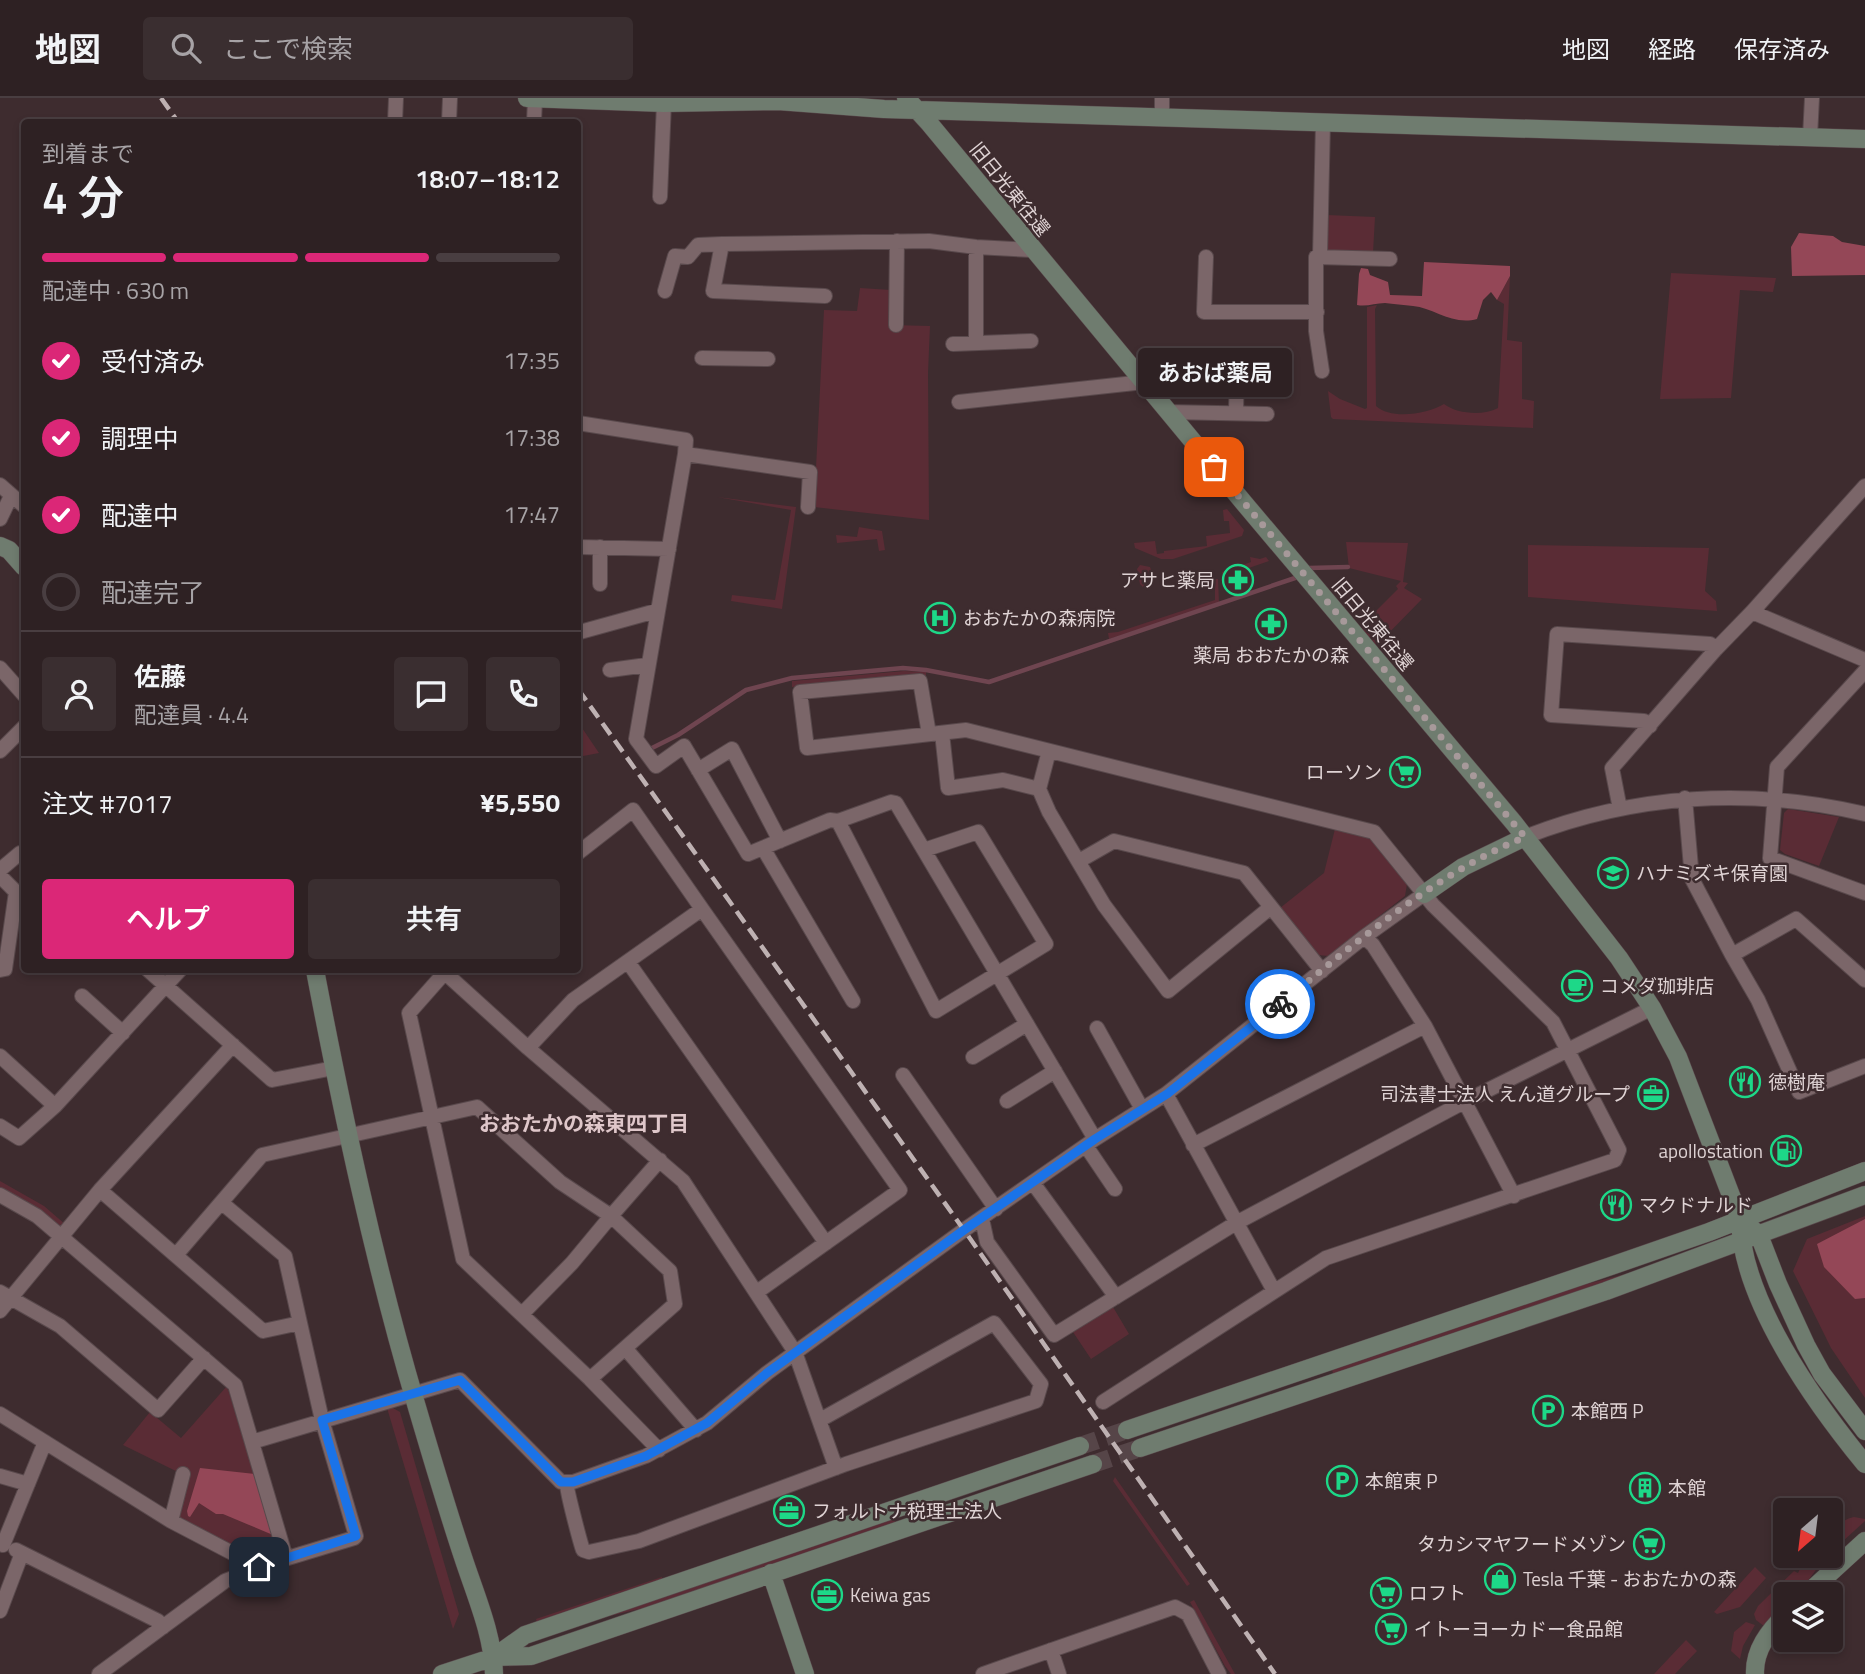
<!DOCTYPE html>
<html lang="ja">
<meta charset="utf-8">
<style>
body{margin:0;font-family:"Titillium Web","Noto Sans JP",sans-serif;background:#3a2e30;color:#f1f3f6;height:100vh;display:flex;flex-direction:column;font-size:26px;white-space:nowrap}
*{box-sizing:border-box;margin:0}
p{font-size:23px;color:#a7a3a6}
.icon{flex:none;width:38px;height:38px;fill:none;stroke:currentColor;stroke-width:2;stroke-linecap:round;stroke-linejoin:round}
.map{position:relative;flex:1;overflow:hidden}
.drawer{position:absolute;left:21px;top:21px;width:560px;height:854px;display:flex;flex-direction:column;background:#2e2123;border-radius:7px;box-shadow:0 4px 10px #0003,0 0 0 2px #493e41}
.drawer>*{flex:none}
.needle{width:46px;rotate:208deg}
.buttons{position:absolute;left:1773px;top:1400px;display:grid;gap:14px}
.buttons a{display:grid;place-items:center;width:70px;height:70px;border-radius:7px;background:#2e2123;box-shadow:0 4px 10px #0003,0 0 0 2px #493e41;font-size:35px}
.pin{position:absolute;display:grid;place-items:center;width:60px;height:60px;color:#fff;margin:-30px;border-radius:14px;box-shadow:0 4px 10px #0006}
.courier{position:absolute;display:grid;place-items:center;width:70px;height:70px;margin:-35px;border:5px solid #1a73e8;border-radius:50%;background:#fff;color:#222;box-shadow:0 2px 9px #0007}
.bubble{position:absolute;height:49px;border-radius:7px;background:#2e2123;box-shadow:0 4px 10px #0003,0 0 0 2px #493e41;font-size:23px;font-weight:600;line-height:49px;text-align:center}
.summary em{font-style:normal;font-weight:600}
.summary div{display:flex;flex-direction:column-reverse}
.summary{display:flex;align-items:center;justify-content:space-between;height:119px;padding:0 21px}
h1{font-size:46px;font-weight:600;line-height:52px}
.bar{display:grid;grid-template-columns:repeat(4,1fr);gap:10px 7px;align-content:center;height:84px;padding:0 21px}
.bar i{height:9px;border-radius:5px;background:#493e41}
.bar .active{background:#db2777}
.bar p{grid-column:span 4}
.line{display:flex;align-items:center;gap:18px;padding:0 21px;border-top:2px solid #493e41}
.line div{flex:1}
.round{display:grid;place-items:center;flex:none;width:74px;height:74px;border-radius:7px;background:#3a2e30}
ol{padding:0 21px;list-style:none}
li{display:flex;align-items:center;gap:21px;height:77px}
li p{margin-inline-start:auto}
li .icon{padding:7px;border-radius:50%;background:#db2777;color:#fff;stroke-width:4}
li:last-child{color:#a7a3a6}
li i{width:38px;height:38px;border:4px solid #493e41;border-radius:50%}
.action{display:flex;gap:14px;margin-top:auto;padding:14px 21px}
.action a{flex:1;height:80px;border-radius:7px;background:#db2777;color:#fff;font-size:28px;font-weight:600;line-height:80px;text-align:center}
.action a+a{background:#3a2e30;color:#f1f3f6}
header{display:flex;align-items:center;gap:42px;box-sizing:border-box;height:98px;padding:0 35px;background:#2e2123;border-bottom:2px solid #493e41}
header strong{font-size:33px}
nav{display:flex;gap:38px;margin-inline-start:auto;font-size:24px}
.search{width:490px;height:63px;background:#3a2e30;display:flex;align-items:center;gap:18px;box-sizing:border-box;padding:0 24px;border-radius:7px;color:#a7a3a6;font-size:26px}
.map>svg:first-child{display:block}
.green{fill:#5a2c35}
.forest{fill:#944757}
.lines{fill:none;stroke-linecap:round;stroke-linejoin:round}
.stream{stroke:#6f4550;stroke-width:4.5}
.secondary-tunnel{stroke:#564548;stroke-width:18;stroke-dasharray:18 9;stroke-linecap:butt}
.street-casing{stroke:#59494c;stroke-width:16}
.secondary-casing{stroke:#59494c;stroke-width:19}
.street{stroke:#7b6669;stroke-width:14}
.secondary{stroke:#6f7c6f;stroke-width:18}
.rail{stroke:#beb1b2;stroke-width:4.5;stroke-dasharray:14 7;stroke-linecap:butt}
.done{stroke:#a7999a;stroke-width:7;stroke-dasharray:0 12.6}
.route{stroke:#1a73e8;stroke-width:9}
.labels{text-anchor:middle;stroke-width:5;stroke-linejoin:round;paint-order:stroke}
.street-label{font-size:19px;fill:#dfd3d4;stroke:#3e2c2f}
.poi-label{font-size:19px;fill:#dfd3d4;stroke:#3e2c2f;text-anchor:start}
.neighbourhood-label{font-size:21px;font-weight:bold;fill:#dfc7ca;stroke:#3e2c2f}
</style>
<header>
<strong>地図</strong>
<div class="search"><svg class="icon" aria-label="search" viewBox="0 0 24 24"><circle cx="10" cy="10" r="6"/><path d="M15 15l6 6"/></svg>ここで検索</div>
<nav><a>地図</a><a>経路</a><a>保存済み</a></nav>
</header>
<div class="map">
<svg width="1865" height="1576" viewBox="0 0 1865 1576">
<rect width="100%" height="100%" fill="#3e2c2f"/>
<path class="green" d="M1327,117L1375,119L1373,155L1330,154L1325,149Z
M1671,175L1776,180L1773,194L1740,192L1731,300L1660,301Z
M1510,178L1507,242L1522,244V301L1534,303L1533,330L1333,321L1331,319L1328,293L1340,301L1365,311L1367,310V209L1377,207L1375,211L1376,308C1391,322 1428,316 1444,306C1457,316 1483,318 1498,310L1504,206L1497,202Z
M860,190L891,192V227L930,228L928,275L929,422L814,409L824,212L857,213Z
M717,399L796,409L782,511L731,503L732,497L775,502L791,412Z
M1227,411L1244,432L1242,438L1173,461H1161L1135,450L1134,445L1155,443L1157,456L1164,455V453L1207,448L1206,438L1230,435L1229,423H1224L1223,412Z
M859,429L882,433L885,452L879,453L877,441L837,445L836,437L857,439Z
M1346,444L1408,445L1403,484L1408,485L1404,490L1422,501L1379,545L1374,547L1360,529L1398,491L1396,488L1401,483L1349,470Z
M1528,447L1709,450L1705,493L1716,503L1717,513L1528,499Z
M1250,459L1260,461L1266,459L1269,463L1223,479L1222,474L1251,464Z
M1140,467L1150,469L1152,474L1147,487L1143,489L1140,486L1137,471Z
M1215,481H1218L1219,505L1109,541L1108,535L1118,534L1215,502Z
M904,573L926,574V580L914,578L792,589V583Z
M578,624L599,655L578,659Z
M1788,711L1839,719L1819,768L1785,756L1780,752L1784,715Z
M1335,731L1366,739L1373,743L1407,786L1405,798L1328,858L1318,857L1280,810L1324,775Z
M0,1083L44,1108L66,1127H59L42,1113L0,1089Z
M1865,1118V1300L1831,1250L1793,1173L1807,1141Z
M1637,1173V1175L1334,1278L1332,1272L1579,1188Z
M1113,1209L1129,1236L1091,1261L1073,1234Z
M227,1288L277,1451L274,1458L261,1460L217,1445L179,1424L176,1417L186,1378L123,1347L150,1314L181,1340Z
M391,1309L400,1314L459,1516L453,1531L387,1310Z
M1115,1379L1190,1486L1187,1488L1113,1383Z
M1825,1398L1837,1409L1831,1416L1830,1412H1812Z
M893,1419L896,1426L660,1506L593,1522Z
M1854,1419L1865,1421V1423L1831,1454C1830,1438 1837,1422 1854,1419Z
M1815,1458H1826L1807,1484L1795,1496H1785V1506L1764,1528L1756,1522L1754,1516L1758,1508L1794,1473L1798,1475L1805,1460L1810,1462Z
M1755,1469L1766,1480L1740,1509L1717,1516L1714,1514Z
M662,1479L663,1482L537,1525L536,1521Z
M1194,1502L1235,1576H1231L1225,1568L1190,1504Z
M1746,1524L1755,1527L1743,1548L1740,1561L1731,1553L1734,1534Z
M1686,1542L1697,1553L1675,1576H1654Z"/>
<path class="forest" d="M1799,135L1833,138L1842,144L1865,148V177L1792,178L1791,149Z
M1424,164L1510,168V178L1497,202L1491,194L1483,202L1477,221C1453,228 1434,210 1413,208C1404,207 1393,206 1385,205C1375,205 1367,209 1357,207L1359,176L1361,170L1368,171L1370,177L1388,184L1390,197L1422,198Z
M1865,1121V1200L1855,1201L1824,1169L1817,1146Z
M200,1370L255,1376L273,1437L223,1416H216L199,1405L190,1419L188,1418L187,1413Z"/>
<g class="lines">
<path class="stream" d="M1309,470L1348,469
M650,651L678,637L746,592L792,580L903,570L926,572L989,584L1295,480"/>
<path class="secondary-tunnel" d="M1080,1348L1127,1332
M1093,1366L1140,1350"/>
<g class="street-casing">
<path id="street" d="M1162,0V18
M395,24L396,0
M449,24L450,0
M534,24L535,1
M1810,39L1812,0
M660,99L664,5
M976,149V244
M1320,158L1323,24
M1206,159L1204,214H1317
M665,193L675,158L688,159L698,147L722,146
M825,198L713,193L722,146L929,143L976,149L1032,152
M896,227L897,143
M953,246L1031,243
M702,260L768,261
M1322,273L1316,233V159L1390,161
M959,304L1144,284
M1168,314L1267,316
M1236,314L1237,267
M578,325L686,342L685,356L636,641L656,668L684,648L748,756L830,722L838,723L891,704L896,705L1095,1041
M685,356L810,374L808,409
M0,387L24,408
M0,421L11,398
M578,449L669,451
M600,449V486
M1752,514L1865,562
M580,534L656,513
M0,570L24,597
M610,572L647,567
M1865,573L1777,669L1770,760L1865,795
M1650,628L1644,623L1551,617L1557,536L1710,546L1716,551
M942,635L948,690L1003,682L1039,691
M929,636L920,583L800,594L807,650L966,632L1374,734L1433,807L1553,924L1619,1052L1615,1062L1326,1160L1103,1304
M0,653L24,629
M1049,653L1039,691L1049,714L1104,807L1168,893L1271,809
M698,672L732,651L780,743
M1685,700L1692,781L1732,857
M1620,711L1612,670L1716,551L1752,514L1865,388
M838,723L936,913L1046,846L978,734L924,752
M1525,739C1634,696 1750,689 1865,716
M763,750L853,903
M578,755L633,712L702,811
M1079,763L1114,743L1244,775L1322,873
M0,772L20,755
M0,778L16,794L5,871L0,872
M1364,839L1373,847L1425,928
M628,864L826,1145
M148,872L272,982L334,970
M442,872L528,950
M447,872L409,915L463,1161L590,1281L659,1352
M1865,882L1796,821L1732,857L1758,902L1799,994L1865,968
M82,898L123,935
M1097,930L1142,1011
M0,958L55,1008
M973,959L1027,926
M903,977L996,1111
M1166,996L1274,1193
M1007,1003L1055,973
M0,1028L19,1040L55,1008L180,872
M1193,1047L1425,928L1514,1098
M1086,1048L1115,1091
M1033,1085L1116,1199
M0,1097L37,1118L235,1287L286,1460
M222,1105L285,1158L300,1225
M982,1121L987,1144L1054,1237L1236,1125L1464,1004L1652,910
M176,1157L262,1057L477,1009L560,1084L611,1118L660,1062
M0,1194L60,1228L158,1312L204,1260
M757,1194L900,1092L702,811L573,902L528,950L683,1083L795,1254L836,1370
M0,1213L100,1092L233,947
M522,1216L572,1165L611,1118L670,1173L675,1206L590,1281
M625,1250L696,1332
M0,1316L171,1423L259,1469
M252,1344L460,1282L561,1384H573L646,1358L707,1325L767,1275L964,1132L1095,1041L1166,996L1364,839L1424,796
M0,1378L28,1386
M567,1386C566,1391 581,1447 583,1452L589,1454L639,1443L846,1366L1036,1303L1041,1286L994,1225L820,1322
M171,1423L183,1376
M3,1447L45,1344
M22,1455L158,1523L163,1529
M0,1513L22,1455L16,1452
M1051,1552L1059,1576
M99,1576L225,1483L268,1466L354,1440L356,1438L322,1322L300,1225L263,1233L100,1092
M983,1576L1175,1509L1188,1516L1219,1576"/>
</g>
<g class="secondary-casing">
<path id="secondary" d="M527,0L664,5L778,3L884,11L1865,41
M906,0L929,25L1244,405L1514,725L1619,860L1652,910L1678,959L1740,1121C1741,1202 1815,1305 1865,1366
M0,448L9,452L24,469
M1424,796L1463,769L1525,739
M315,872C343,1018 374,1164 416,1306C431,1357 446,1408 463,1459C475,1496 493,1536 494,1576
M1751,1130L1759,1137L1778,1186L1806,1247L1822,1276L1865,1333
M1127,1332L1611,1168L1709,1134L1865,1073
M1140,1350L1606,1193L1865,1097
M771,1475L805,1576
M1807,1496L1865,1443
M494,1559L525,1537L1080,1348
M442,1576L494,1559L531,1558L1093,1366
M1755,1576C1754,1552 1769,1533 1785,1517"/>
</g>
<use href="#street" class="street"/>
<use href="#secondary" class="secondary"/>
<path class="rail" d="M161,0L178,24
M578,591L964,1132L1275,1576"/>
</g>
<g class="lines">
<path class="done" d="M1214,369L1525,739C1433,777 1356,845 1280,906"/>
<path class="route" d="M259,1469L356,1438L322,1322L460,1282L561,1384H573L646,1358L707,1325L767,1275L964,1132L1095,1041L1167,996L1280,906"/>
</g>
<defs>
<g id="pharmacy-ring" transform="scale(1.575)"><circle r="9.5" fill="#3e2c2f" stroke="#1dd888" stroke-width="1.5"/><path d="M-2-6h4v4h4v4h-4v4h-4v-4h-4v-4h4Z" fill="#1dd888"/></g>
<g id="hospital-ring" transform="scale(1.575)"><circle r="9.5" fill="#3e2c2f" stroke="#1dd888" stroke-width="1.5"/><path d="M-5-5h3v3.5h4V-5h3V5h-3V1.5h-4V5h-3Z" fill="#1dd888"/></g>
<g id="supermarket-ring" transform="scale(1.575)"><circle r="9.5" fill="#3e2c2f" stroke="#1dd888" stroke-width="1.5"/><path d="M-6-5.5h2.5l.6 2H6L4.5 2H-2.5L-4.4-4H-6ZM-1.5 3.2a1.3 1.3 0 1 0 .1 0ZM3 3.2a1.3 1.3 0 1 0 .1 0Z" fill="#1dd888"/></g>
<g id="school-ring" transform="scale(1.575)"><circle r="9.5" fill="#3e2c2f" stroke="#1dd888" stroke-width="1.5"/><path d="M0-5L7-2L0 1L-7-2ZM-4 1L0 2.5L4 1V4Q0 6-4 4Z" fill="#1dd888"/></g>
<g id="cafe-ring" transform="scale(1.575)"><circle r="9.5" fill="#3e2c2f" stroke="#1dd888" stroke-width="1.5"/><path d="M-5.5-4.5H6V0H3Q3 3.5 0 3.5H-2.5Q-5.5 3.5-5.5 0ZM3-3.2v2h1.7v-2ZM-6 4.5H4V6H-6Z" fill="#1dd888"/></g>
<g id="restaurant-ring" transform="scale(1.575)"><circle r="9.5" fill="#3e2c2f" stroke="#1dd888" stroke-width="1.5"/><path d="M-5-6h1v4h1v-4h1v4h1v-4h1v5L-1.5 .5V6h-2V.5L-5-1ZM5-6V6H3V1.5H1.5Q1.5-4 5-6Z" fill="#1dd888"/></g>
<g id="office-ring" transform="scale(1.575)"><circle r="9.5" fill="#3e2c2f" stroke="#1dd888" stroke-width="1.5"/><path d="M-6-3h4V-5.5h4V-3h4V5H-6ZM-1-4.5V-3h2v-1.5ZM-6 0V1H6V0Z" fill="#1dd888"/></g>
<g id="fuel-ring" transform="scale(1.575)"><circle r="9.5" fill="#3e2c2f" stroke="#1dd888" stroke-width="1.5"/><path d="M-5.5-6h7V0h2V4h1.3V-2.5L3-4.5l.8-.8L6-3V5H2.5V1h-1V6h-7ZM-4.2-4.7v3.2H.2V-4.7Z" fill="#1dd888"/></g>
<g id="parking-ring" transform="scale(1.575)"><circle r="9.5" fill="#3e2c2f" stroke="#1dd888" stroke-width="1.5"/><path d="M-3.5-5.5H1a3.5 3.5 0 0 1 0 7H-1V5.5H-3.5ZM-1-3.4V-.6H.8a1.4 1.4 0 0 0 0-2.8Z" fill="#1dd888"/></g>
<g id="building-ring" transform="scale(1.575)"><circle r="9.5" fill="#3e2c2f" stroke="#1dd888" stroke-width="1.5"/><path d="M-4-6H4V6H1V3H-1V6H-4ZM-2.5-4.3h1.7v1.8h-1.7ZM.8-4.3h1.7v1.8H.8ZM-2.5-1h1.7V.8h-1.7ZM.8-1h1.7V.8H.8Z" fill="#1dd888"/></g>
<g id="shop-ring" transform="scale(1.575)"><circle r="9.5" fill="#3e2c2f" stroke="#1dd888" stroke-width="1.5"/><path d="M-5-2.5h2.3a2.7 3.5 0 0 1 5.4 0H5L5.5 6h-11ZM-1.5-2.5h3a1.5 2.3 0 0 0-3 0Z" fill="#1dd888"/></g>
</defs>
<g fill-rule="evenodd">
<use href="#pharmacy-ring" x="1238" y="482"/>
<use href="#hospital-ring" x="940" y="520"/>
<use href="#pharmacy-ring" x="1271" y="526"/>
<use href="#supermarket-ring" x="1405" y="674"/>
<use href="#school-ring" x="1613" y="775"/>
<use href="#cafe-ring" x="1577" y="888"/>
<use href="#restaurant-ring" x="1745" y="984"/>
<use href="#office-ring" x="1653" y="996"/>
<use href="#fuel-ring" x="1786" y="1053"/>
<use href="#restaurant-ring" x="1616" y="1107"/>
<use href="#parking-ring" x="1548" y="1313"/>
<use href="#parking-ring" x="1342" y="1383"/>
<use href="#building-ring" x="1645" y="1390"/>
<use href="#office-ring" x="789" y="1413"/>
<use href="#supermarket-ring" x="1649" y="1446"/>
<use href="#shop-ring" x="1500" y="1481"/>
<use href="#supermarket-ring" x="1386" y="1495"/>
<use href="#office-ring" x="827" y="1497"/>
<use href="#supermarket-ring" x="1391" y="1531"/>
</g>
<g class="labels">
<g class="street-label">
<text transform="translate(1010 91) rotate(51)" y="7">旧日光東往還</text>
<text transform="translate(1373 526) rotate(50)" y="7">旧日光東往還</text>
</g>
<g class="poi-label">
<text x="1215" y="489" text-anchor="end">アサヒ薬局</text>
<text x="963" y="527">おおたかの森病院</text>
<text x="1271" y="564" text-anchor="middle">薬局 おおたかの森</text>
<text x="1382" y="681" text-anchor="end">ローソン</text>
<text x="1636" y="782">ハナミズキ保育園</text>
<text x="1600" y="895">コメダ珈琲店</text>
<text x="1768" y="991">徳樹庵</text>
<text x="1630" y="1003" text-anchor="end">司法書士法人 えん道グループ</text>
<text x="1763" y="1060" text-anchor="end">apollostation</text>
<text x="1639" y="1114">マクドナルド</text>
<text x="1571" y="1320">本館西 P</text>
<text x="1365" y="1390">本館東 P</text>
<text x="1668" y="1397">本館</text>
<text x="812" y="1420">フォルトナ税理士法人</text>
<text x="1626" y="1453" text-anchor="end">タカシマヤフードメゾン</text>
<text x="1523" y="1488">Tesla 千葉 - おおたかの森</text>
<text x="1409" y="1502">ロフト</text>
<text x="850" y="1504">Keiwa gas</text>
<text x="1414" y="1538">イトーヨーカドー食品館</text>
</g>
<g class="neighbourhood-label">
<text x="584" y="1033">おおたかの森東四丁目</text>
</g>
</g>
</svg>
<div class="buttons">
<a><svg class="needle" viewBox="-14 -14 28 28"><path d="M0-13l5 13h-10z" fill="#e53935"/><path d="M0 13l5-13h-10z" fill="#a7a3a6"/></svg></a>
<a><svg class="icon" aria-label="layers" viewBox="0 0 24 24"><path d="M12 4l9 5-9 5-9-5zM3 14l9 5 9-5"/></svg></a>
</div>
<div class="pin" style="left:1214px;top:369px;background:#ea580c"><svg class="icon" aria-label="bag" viewBox="0 0 24 24"><path d="M5 8h14l-1 12H6zM9 8a3 3 0 0 1 6 0"/></svg></div>
<div class="pin" style="left:259px;top:1469px;background:#1f2937"><svg class="icon" aria-label="home" viewBox="0 0 24 24"><path d="M3 11l9-7 9 7M6 9v11h12V9"/></svg></div>
<div class="courier" style="left:1280px;top:906px"><svg class="icon" aria-label="bike" viewBox="0 0 24 24"><circle cx="6" cy="16" r="4"/><circle cx="18" cy="16" r="4"/><path d="M6 16l4-8h5l3 8M10 8l3 8H6M13 5h3"/></svg></div>
<div class="bubble" style="left:1138px;top:250px;width:154px">あおば薬局</div>
<section class="drawer">
<div class="summary"><div><h1>4 分</h1><p>到着まで</p></div><em>18:07–18:12</em></div>
<div class="bar"><i class="active"></i><i class="active"></i><i class="active"></i><i></i><p>配達中 · 630 m</p></div>
<ol>
<li><svg class="icon" aria-label="check" viewBox="0 0 24 24"><path d="M5 12l5 5 9-10"/></svg>受付済み<p>17:35</p></li>
<li><svg class="icon" aria-label="check" viewBox="0 0 24 24"><path d="M5 12l5 5 9-10"/></svg>調理中<p>17:38</p></li>
<li><svg class="icon" aria-label="check" viewBox="0 0 24 24"><path d="M5 12l5 5 9-10"/></svg>配達中<p>17:47</p></li>
<li><i></i>配達完了</li>
</ol>
<div class="line" style="height:126px"><a class="round"><svg class="icon" aria-label="person" viewBox="0 0 24 24"><circle cx="12" cy="8" r="4"/><path d="M4 21q1-7 8-7t8 7"/></svg></a><div><b>佐藤</b><p>配達員 · 4.4</p></div><a class="round"><svg class="icon" aria-label="chat" viewBox="0 0 24 24"><path d="M4 5h16v11H9l-5 4z"/></svg></a><a class="round"><svg class="icon" aria-label="phone" viewBox="0 0 24 24"><path d="M5 4h4l2 5-3 2q2 4 5 5l2-3 5 2v4C11 20 4 13 5 4z"/></svg></a></div>
<div class="line" style="height:91px"><div>注文 #7017</div><b>¥5,550</b></div>
<div class="action"><a>ヘルプ</a><a>共有</a></div>
</section>
</div>
